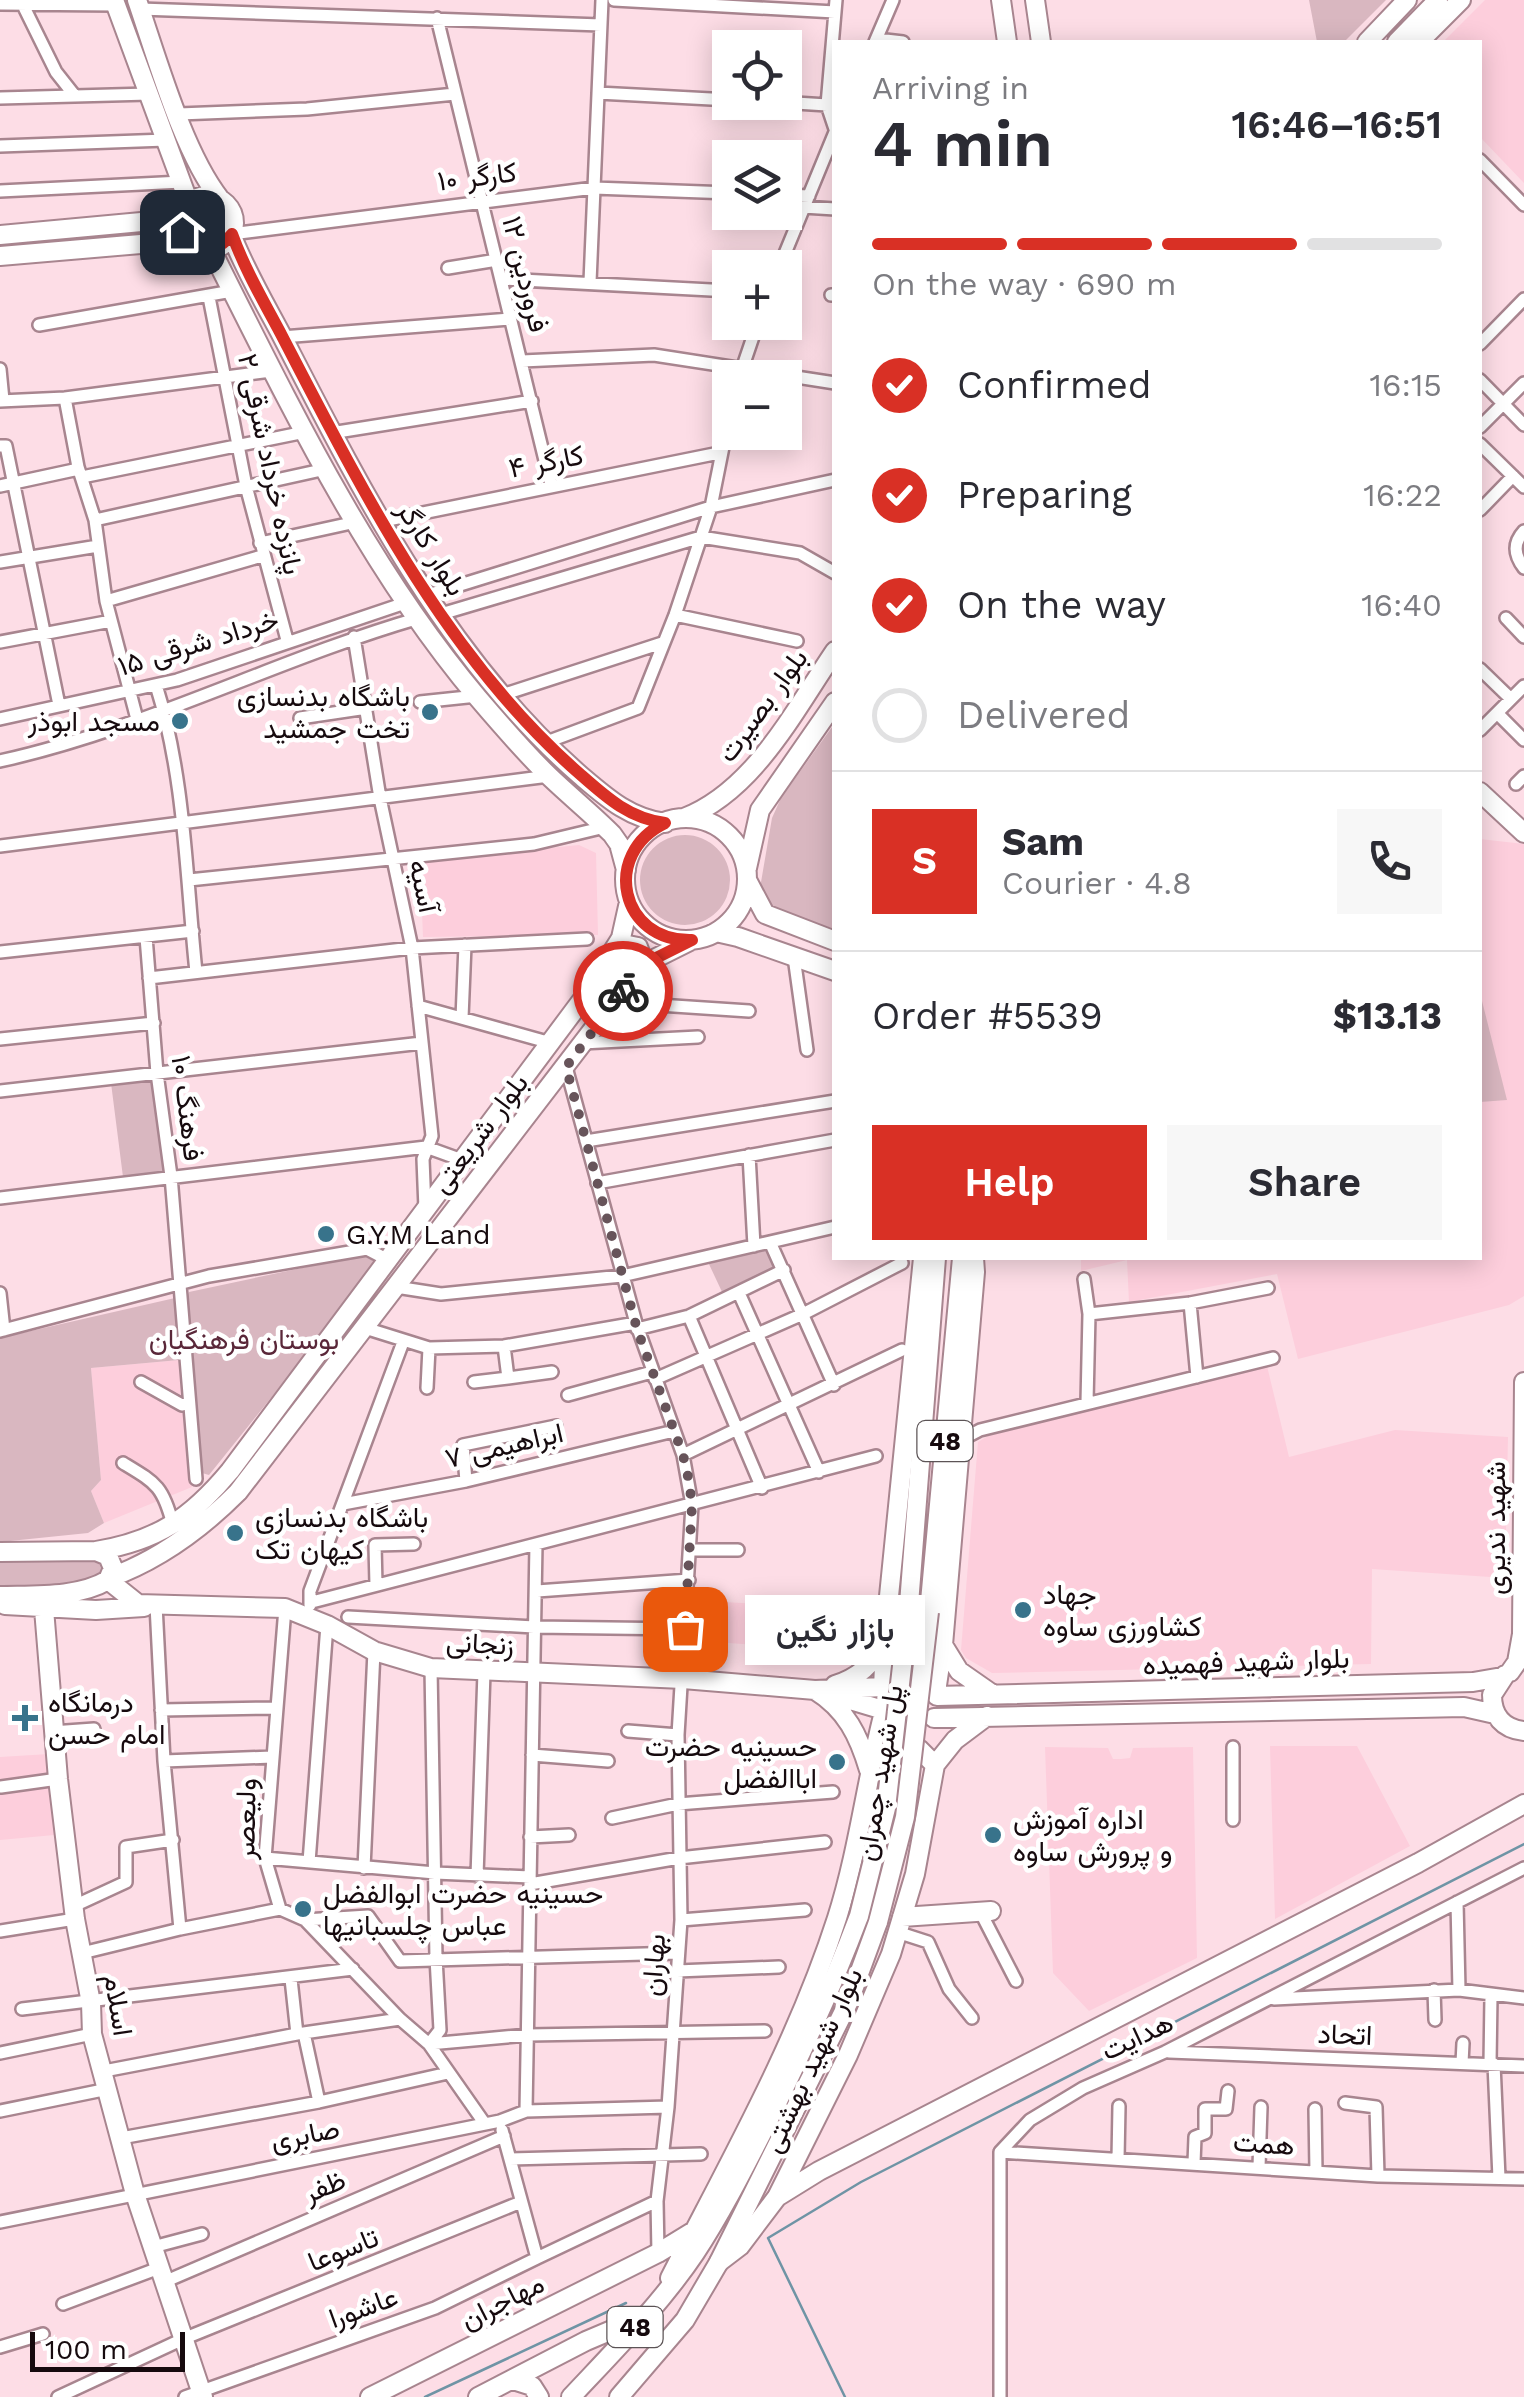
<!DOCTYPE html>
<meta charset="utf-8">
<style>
body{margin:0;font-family:"Work Sans",Vazirmatn,sans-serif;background:#f7f7f7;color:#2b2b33;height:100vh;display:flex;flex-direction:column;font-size:38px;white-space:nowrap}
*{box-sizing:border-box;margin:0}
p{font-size:32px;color:#7c7c81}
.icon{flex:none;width:55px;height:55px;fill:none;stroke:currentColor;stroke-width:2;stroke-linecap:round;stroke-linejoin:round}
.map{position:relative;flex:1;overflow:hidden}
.drawer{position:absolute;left:832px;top:40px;width:650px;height:1220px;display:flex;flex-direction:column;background:#fff;border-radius:0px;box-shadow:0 5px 25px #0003}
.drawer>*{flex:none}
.buttons{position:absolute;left:712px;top:30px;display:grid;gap:20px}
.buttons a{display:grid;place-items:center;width:90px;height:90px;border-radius:0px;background:#fff;box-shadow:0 5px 25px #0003;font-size:50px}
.scale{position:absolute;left:30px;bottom:25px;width:155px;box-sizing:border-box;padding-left:10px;border:5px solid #160a0e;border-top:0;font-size:28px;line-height:35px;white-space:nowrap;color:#160a0e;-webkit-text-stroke:8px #fff;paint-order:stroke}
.pin{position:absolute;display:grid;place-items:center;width:85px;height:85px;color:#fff;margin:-42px;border-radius:20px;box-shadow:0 5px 15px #0006}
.courier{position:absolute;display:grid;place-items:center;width:100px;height:100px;margin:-50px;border:8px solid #d93025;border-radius:50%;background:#fff;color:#222;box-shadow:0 2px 12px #0007}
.bubble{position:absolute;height:70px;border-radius:0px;background:#fff;box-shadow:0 5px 25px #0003;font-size:32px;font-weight:600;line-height:70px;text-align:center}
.head em{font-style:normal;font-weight:600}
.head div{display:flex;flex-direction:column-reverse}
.head{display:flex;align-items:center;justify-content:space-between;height:170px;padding:0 40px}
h1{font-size:65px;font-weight:600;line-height:75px}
.bar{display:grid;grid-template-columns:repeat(4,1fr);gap:15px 10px;align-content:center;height:120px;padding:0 40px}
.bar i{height:12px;border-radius:8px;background:#e1e1e2}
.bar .on{background:#d93025}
.bar p{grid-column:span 4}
.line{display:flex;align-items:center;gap:25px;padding:0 40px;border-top:2px solid #e1e1e2}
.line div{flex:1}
.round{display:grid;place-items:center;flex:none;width:105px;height:105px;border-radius:0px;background:#f7f7f7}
ol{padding:0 40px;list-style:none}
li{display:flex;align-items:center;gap:30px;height:110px}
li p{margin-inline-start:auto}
li .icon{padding:10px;border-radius:50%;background:#d93025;color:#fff;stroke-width:4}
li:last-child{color:#7c7c81}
li i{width:55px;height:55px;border:5px solid #e1e1e2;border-radius:50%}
.cta{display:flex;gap:20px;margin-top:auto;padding:20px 40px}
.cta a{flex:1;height:115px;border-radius:0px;background:#d93025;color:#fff;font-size:40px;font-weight:600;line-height:115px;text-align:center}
.cta a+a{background:#f7f7f7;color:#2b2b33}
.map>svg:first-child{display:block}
.built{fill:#fdcedc}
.green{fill:#d9b7c0}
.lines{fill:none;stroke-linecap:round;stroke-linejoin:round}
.stream{stroke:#6f94a5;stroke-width:2.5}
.street-casing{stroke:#a8858f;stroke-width:16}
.secondary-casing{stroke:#a8858f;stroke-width:22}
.primary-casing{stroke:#a8858f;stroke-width:22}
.street{stroke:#fff;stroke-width:11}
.secondary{stroke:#fff;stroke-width:18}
.primary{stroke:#fff;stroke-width:18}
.primary-bridge-casing{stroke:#a8858f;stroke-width:22;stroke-linecap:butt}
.primary-bridge{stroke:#fff;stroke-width:18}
.done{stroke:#67545a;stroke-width:10;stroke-dasharray:0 18}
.route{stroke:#d93025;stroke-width:12}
.poi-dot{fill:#38738b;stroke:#fff;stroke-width:4}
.labels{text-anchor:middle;stroke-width:9;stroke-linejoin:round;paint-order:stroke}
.shield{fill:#fff;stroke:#5c5456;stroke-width:2.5}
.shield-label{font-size:25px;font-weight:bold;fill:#160a0e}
.street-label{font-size:28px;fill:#160a0e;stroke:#fff}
.poi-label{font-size:28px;fill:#160a0e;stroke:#fff;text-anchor:start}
.park-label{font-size:28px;fill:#5a2739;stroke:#fff}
</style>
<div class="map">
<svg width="1524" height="2397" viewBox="0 0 1524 2397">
<rect width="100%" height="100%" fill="#fddde6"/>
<path class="built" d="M1485,0H1524V183L1480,137V42H1443Z
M1480,839L1524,844V1296L1509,1305L1298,1359L1277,1274L1129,1302L1127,1260L1081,1271V1260L1054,1259L1480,1258Z
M579,845L596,853L598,935L423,937L420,861Z
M179,1360L192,1487L104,1523L91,1491L101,1480L91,1368Z
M1267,1366L1289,1457L1395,1430L1508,1437L1505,1578L1372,1569L1371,1664L992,1673L966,1658L961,1650L978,1442L988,1436Z
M707,1601L775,1605L772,1646L728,1643L727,1654L704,1652Z
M1270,1746H1357L1410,1846L1275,1919Z
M1045,1747L1108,1748L1113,1759H1121L1130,1758L1133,1748L1193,1747L1197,1958L1089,2011L1053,1973Z
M49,1754L54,1835L0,1840V1757Z"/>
<path class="green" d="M1309,0H1386L1344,42H1317Z
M835,723V929L790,916L770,906L760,888L772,818L781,798Z
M640 880a45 45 0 1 1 90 0a45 45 0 1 1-90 0Z
M1480,993L1507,1100L1480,1102Z
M153,1078L166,1172L123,1177L111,1083Z
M769,1247L778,1268L723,1294L708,1262Z
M367,1254L377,1266L209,1475L202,1473L184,1303L189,1292Z
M175,1298L179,1360L91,1368L101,1480L91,1491L104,1523L88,1533L0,1542V1338Z
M95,1558L105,1564L103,1575L77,1583L0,1589V1559Z"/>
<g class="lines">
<path class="stream" d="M425,2397L626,2303
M845,2397L768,2238L861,2182L1524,1844"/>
<g class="street-casing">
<path id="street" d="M614,0L835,12
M21,1L56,72L75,96
M0,4L116,5
M140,9L601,25
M437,18L551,485
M877,39L903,42
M875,42L893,0
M598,93L730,100
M0,98L149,94
M780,102L827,105
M179,114L307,109L455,94
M835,129L827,105L836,0
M0,146L166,140
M1480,160L1524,205
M0,191L182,182
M785,195L809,196
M803,207L835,209
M231,234L594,188L730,193
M448,268L497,260
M779,268L835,132
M501,279L730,291
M590,282L602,0
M831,295H835
M209,297L246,486L287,640
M39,325L232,291
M282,337L510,319
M1480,344L1524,299
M522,361L654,355L835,383
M0,369L3,400
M739,378L758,322
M1480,380L1524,425
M65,398L78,467L95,520L106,601L138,723
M0,401L65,398L271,371
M1480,427L1524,383
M331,433L532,401
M1480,444L1524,487
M0,446H6L59,705
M82,477L305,432
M0,486L74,470L78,467
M1480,510L1513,476
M95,520L326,469
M383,521L719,453
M1524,531C1513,543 1514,555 1524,568
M260,543L356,522
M0,562L98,546
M428,595L711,507L835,480
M106,601L262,556
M441,614L701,537L800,553L835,573
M675,615L797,641
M1506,618L1524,637
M354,637L380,798L412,948L432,1136L423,1159L425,1209
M0,642L111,621
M1480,669L1511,699
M156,685C185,777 186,877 196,972
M502,695L662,643
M420,702L477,696
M1497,713L1524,740
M300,718L367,708
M0,719L177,680L408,602
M1480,730L1524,686
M544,743L638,708L675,615L711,507L730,412
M0,761C145,729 277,659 419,618
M1516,784L1524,776
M0,846L549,776
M189,880L534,844L605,827
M146,937L157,1073L171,1176L196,1479
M0,952L193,931
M794,957L807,1050
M149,978L412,948L587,939
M614,1002L749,1011
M418,1006L551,1043
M462,1018L465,945
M0,1039L154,1023
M582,1043L698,1037
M566,1067L636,1323L683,1455L692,1505L678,1735L681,1920L668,2107L657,2201L658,2253
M0,1091L422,1043
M586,1141L835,1101
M749,1155L754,1246
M597,1183L835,1140
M0,1198L426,1147L462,1160
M770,1242L834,1385
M1084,1279L1089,1314L1087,1402
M396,1287L441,1294L622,1276L835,1227
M0,1293L4,1330
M739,1293L819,1472
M1190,1303L1197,1377
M1089,1314L1190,1303L1268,1288
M689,1316L762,1488
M365,1328L429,1348L504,1346L636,1323
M637,1329L689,1316L784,1270
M0,1331L209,1276L367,1249L390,1261
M508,1378L552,1372
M655,1379L803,1314L902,1263
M141,1382L182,1405L188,1403
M474,1382L508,1378L504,1346
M427,1388L429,1348
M568,1395L652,1372
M961,1440L980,1430L1273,1358
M683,1455L902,1350
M123,1463C156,1483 163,1486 173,1525
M466,1481L463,1445L556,1426
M343,1504L466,1481L674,1431
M691,1550H738
M376,1585L375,1545L414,1544
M537,1591L689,1580
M312,1602L876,1456
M156,1605L164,1761L180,1929
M310,1605V1591L403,1342
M285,1608L265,1858L280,1909L305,1920L400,2019L429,2044L485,2124
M832,1610L886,1617
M348,1617L534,1627L685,1629
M161,1710L275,1708
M628,1731L678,1735
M52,1732L94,1729
M532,1755L608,1761
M164,1761L272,1757
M1,1787L58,1779
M612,1818L678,1804L833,1792
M1233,1820V1747
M530,1837L569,1835
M265,1858L435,1873L530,1877
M309,1862L327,1625
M364,1868L374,1651
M477,1876L484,1672
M530,1884L679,1858L825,1842
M1457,1902L1459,1990
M74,1906L126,1882V1847L173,1840
M981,1913L1016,1981
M305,1920L368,1916L400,1961L678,1953
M681,1920L805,1910
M0,1931L75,1919
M897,1932L928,1942L949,1989L972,2018
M82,1953L180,1929L280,1909
M677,1971L779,1967
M291,1979L297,2034
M1434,1990L1435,2020
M1274,1999L1459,1990L1524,1998
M22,2009L353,1969
M304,2033L319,2102
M429,2044L440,2030L436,1958L431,1668
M429,2044L528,2035L765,2031
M1169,2052L1524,2066
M0,2053L92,2034
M1462,2063L1463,2043
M1490,2064L1491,1996
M1494,2064L1499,2178
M104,2071L297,2034L400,2019
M1345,2103L1376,2107L1378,2176
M1315,2109L1316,2172
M0,2111L108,2089
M526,2111L536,1544
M502,2130L537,2258L657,2201
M121,2138L319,2102L448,2073
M1000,2152L1378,2176L1524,2179
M510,2159L701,2154
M1118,2159L1119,2106
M1194,2163L1195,2137L1205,2133V2109H1226L1228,2091
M1259,2167L1261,2107
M0,2222L500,2121L526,2111L668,2107
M153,2247L202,2234
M164,2282L504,2136
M63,2304L159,2268
M0,2347L43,2334
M58,2397L183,2339L521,2202
M185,2397L435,2308L537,2258
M1000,2397V2152L1030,2120L1083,2088L1165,2052L1524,1868"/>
</g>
<g class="secondary-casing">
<path id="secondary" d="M114,0L189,203
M137,0C157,58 183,152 220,199
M1367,42L1407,0
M1397,42L1438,0
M1419,42L1461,0
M180 223a27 27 0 1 1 54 0a27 27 0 1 1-54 0Z
M231,234C245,270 264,302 282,336C362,492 446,658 580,775C607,798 629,818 665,823
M0,235L163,220L184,209
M205,249L216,259C292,410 368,568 478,698C501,725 525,753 550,777C571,797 592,814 612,834L619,844L626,870
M0,256L176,241L191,244
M1480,792L1524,833
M684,818C754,791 794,711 835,651
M625 879a61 61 0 1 1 122 0a61 61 0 1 1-122 0Z
M747,868L760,810L835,702
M747,880L765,914L835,941
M716,932L738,937L835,971
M618,943L638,947L645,966
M96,1551C157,1541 191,1518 230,1471L582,1000L621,938L629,902
M0,1552L96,1551L108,1556L113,1568L108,1580C78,1598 34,1595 0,1596
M109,1578C159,1560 201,1529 238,1492L634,976L652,960L692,940
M108,1580L138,1604L285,1608L327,1625L374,1651L431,1668L683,1679L815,1690L883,1687L886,1626L923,1258
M5,1605L96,1610L144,1607
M44,1609L58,1779L75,1919L91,2003L92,2034L135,2194L203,2397
M892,1652C909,1670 929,1663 943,1645L959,1671L992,1694
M1510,1672L1517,1662L1522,1634L1524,1382
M1505,1675L1492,1695C1492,1716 1503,1729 1524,1731
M835,1685C857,1678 872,1666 881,1645
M815,1690C846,1709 859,1736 869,1770
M936,1692L943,1645L975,1272L974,1258
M830,1694L880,1709
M937,1696L1473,1682L1502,1677
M934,1718L1464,1707L1495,1714
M880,1754L900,1746L919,1749L935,1765
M902,1917L991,1911
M777,2197L819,2171L1418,1863L1524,1804
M719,2262L740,2246L777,2197L848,2055L891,1954L915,1874L935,1765L955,1740L987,1716
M670,2278C730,2161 797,2043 837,1918C858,1852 866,1783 883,1716
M513,2380L532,2386L539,2397
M370,2397L658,2253L694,2231
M478,2397L586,2341L645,2316"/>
</g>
<g class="primary-casing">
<path id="primary" d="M1001,0L1007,42
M1035,0L1041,42
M909,1604L936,1258
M929,1612L962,1258
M571,2397C614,2351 660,2305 695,2253C722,2212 744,2168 766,2125C800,2057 832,1988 859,1916
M619,2397L685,2320L719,2262L849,2001L878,1922"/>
</g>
<use href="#street" class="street"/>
<use href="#secondary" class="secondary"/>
<use href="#primary" class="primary"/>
<g class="primary-bridge-casing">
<path id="primary-bridge" d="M859,1916L886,1808L909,1604
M878,1922L905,1817L929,1612"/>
</g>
<use href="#primary-bridge" class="primary-bridge"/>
</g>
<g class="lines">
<path class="done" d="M623,991L566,1067L637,1329L683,1455L689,1481L692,1505L685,1629"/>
<path class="route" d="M182,232C195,253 217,254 232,234C245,270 264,302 282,336C363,492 446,658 581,775C607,798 629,818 665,823C601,854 620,942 692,940L652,960L623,991"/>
</g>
<g class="poi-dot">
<circle cx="430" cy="712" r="10"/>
<circle cx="180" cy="721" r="10"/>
<circle cx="326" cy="1234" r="10"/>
<circle cx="235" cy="1533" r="10"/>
<circle cx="1023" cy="1610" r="10"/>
<path d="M20 1703h10v10h10v10h-10v10h-10v-10h-10v-10h10z"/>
<circle cx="837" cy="1762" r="10"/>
<circle cx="993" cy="1835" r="10"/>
<circle cx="303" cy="1909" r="10"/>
</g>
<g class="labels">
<g class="shield">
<rect x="917.5" y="1421" width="55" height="40" rx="8"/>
<rect x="607.5" y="2307" width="55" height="40" rx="8"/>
</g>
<g class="shield-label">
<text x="945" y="1450">48</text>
<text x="635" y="2336">48</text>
</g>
<g class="street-label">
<text transform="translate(477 176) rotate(-7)" y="10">کارگر ۱۰</text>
<text transform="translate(526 274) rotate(76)" y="10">۱۲ فروردین</text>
<text transform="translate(546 461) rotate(-11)" y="10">کارگر ۴</text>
<text transform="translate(271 464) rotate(78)" y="10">پانزده خرداد شرقی ۲</text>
<text transform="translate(432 548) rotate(58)" y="10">بلوار کارگر</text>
<text transform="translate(198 642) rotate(-17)" y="10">۱۵ خرداد شرقی</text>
<text transform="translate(762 705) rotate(-54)" y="10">بلوار بصیرت</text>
<text transform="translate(424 886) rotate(78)" y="10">آسیه</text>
<text transform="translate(188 1108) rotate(83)" y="10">فرهنگ ۱۰</text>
<text transform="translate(479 1133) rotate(-53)" y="10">بلوار شریعتی</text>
<text transform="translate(504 1445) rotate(-13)" y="10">ابراهیمی ۷</text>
<text transform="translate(1495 1528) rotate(-90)" y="10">شهید ندیری</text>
<text transform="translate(480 1643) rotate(3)" y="10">زنجانی</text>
<text transform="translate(1246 1661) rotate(-2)" y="10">بلوار شهید فهمیده</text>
<text transform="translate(879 1773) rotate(-81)" y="10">پل شهید چمران</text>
<text transform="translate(245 1819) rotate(-89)" y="10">ولیعصر</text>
<text transform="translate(653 1965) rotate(-86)" y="10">بهاران</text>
<text transform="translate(119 2005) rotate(81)" y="10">اسلام</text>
<text transform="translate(1345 2034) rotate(2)" y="10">اتحاد</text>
<text transform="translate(1137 2036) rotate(-25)" y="10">هدایت</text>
<text transform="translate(812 2060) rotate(-65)" y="10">بلوار شهید بهشتی</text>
<text transform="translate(305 2134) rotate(-11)" y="10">صابری</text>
<text transform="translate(1264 2143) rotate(4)" y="10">همت</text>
<text transform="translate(324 2186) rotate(-23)" y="10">ظفر</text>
<text transform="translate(343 2249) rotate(-22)" y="10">تاسوعا</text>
<text transform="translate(502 2301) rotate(-27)" y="10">مهاجران</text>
<text transform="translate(363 2307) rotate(-20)" y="10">عاشورا</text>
</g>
<g class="poi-label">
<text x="410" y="706" text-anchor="end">باشگاه بدنسازی<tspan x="410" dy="32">تخت جمشید</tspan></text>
<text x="160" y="731" text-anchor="end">مسجد ابوذر</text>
<text x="346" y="1244">G.Y.M Land</text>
<text x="255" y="1527">باشگاه بدنسازی<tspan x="255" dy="32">کیهان تک</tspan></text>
<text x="1043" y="1604">جهاد<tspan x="1043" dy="32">کشاورزی ساوه</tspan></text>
<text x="48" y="1712">درمانگاه<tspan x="48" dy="32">امام حسن</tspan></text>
<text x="817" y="1756" text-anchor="end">حسینیه حضرت<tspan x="817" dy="32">اباالفضل</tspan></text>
<text x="1013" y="1829">اداره آموزش<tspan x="1013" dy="32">و پرورش ساوه</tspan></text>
<text x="323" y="1903">حسینیه حضرت ابوالفضل<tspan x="323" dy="32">عباس چلسبانیها</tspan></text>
</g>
<g class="park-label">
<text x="244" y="1349">بوستان فرهنگیان</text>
</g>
</g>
</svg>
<div class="buttons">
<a><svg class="icon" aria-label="locate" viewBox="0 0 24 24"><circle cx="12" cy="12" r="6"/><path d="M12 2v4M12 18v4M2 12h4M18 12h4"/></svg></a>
<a><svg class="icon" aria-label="layers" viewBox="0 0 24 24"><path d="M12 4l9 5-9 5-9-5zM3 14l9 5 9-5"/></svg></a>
<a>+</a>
<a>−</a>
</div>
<div class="scale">100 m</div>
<div class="pin" style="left:685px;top:1629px;background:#ea580c"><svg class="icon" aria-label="bag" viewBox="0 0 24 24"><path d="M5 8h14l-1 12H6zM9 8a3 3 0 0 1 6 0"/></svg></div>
<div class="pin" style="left:182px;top:232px;background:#1f2937"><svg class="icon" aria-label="home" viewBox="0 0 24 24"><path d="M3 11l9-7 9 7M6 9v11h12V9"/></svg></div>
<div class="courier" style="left:623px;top:991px"><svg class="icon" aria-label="bike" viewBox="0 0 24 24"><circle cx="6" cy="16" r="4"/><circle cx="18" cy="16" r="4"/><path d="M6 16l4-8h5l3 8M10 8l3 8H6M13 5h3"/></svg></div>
<div class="bubble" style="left:745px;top:1595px;width:180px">بازار نگین</div>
<section class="drawer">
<div class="head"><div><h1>4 min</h1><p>Arriving in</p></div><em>16:46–16:51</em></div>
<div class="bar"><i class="on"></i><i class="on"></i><i class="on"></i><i></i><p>On the way · 690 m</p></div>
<ol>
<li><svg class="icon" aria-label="check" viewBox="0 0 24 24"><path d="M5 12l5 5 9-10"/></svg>Confirmed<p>16:15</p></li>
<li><svg class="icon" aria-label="check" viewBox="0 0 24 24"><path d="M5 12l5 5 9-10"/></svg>Preparing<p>16:22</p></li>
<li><svg class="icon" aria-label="check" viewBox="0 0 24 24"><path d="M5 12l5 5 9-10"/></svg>On the way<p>16:40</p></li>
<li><i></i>Delivered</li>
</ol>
<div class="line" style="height:180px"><b class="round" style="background:#d93025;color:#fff">S</b><div><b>Sam</b><p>Courier · 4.8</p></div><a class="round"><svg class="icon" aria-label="phone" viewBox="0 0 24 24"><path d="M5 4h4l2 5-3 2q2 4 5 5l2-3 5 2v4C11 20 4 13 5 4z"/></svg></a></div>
<div class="line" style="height:130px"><div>Order #5539</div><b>$13.13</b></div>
<div class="cta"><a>Help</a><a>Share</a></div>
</section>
</div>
